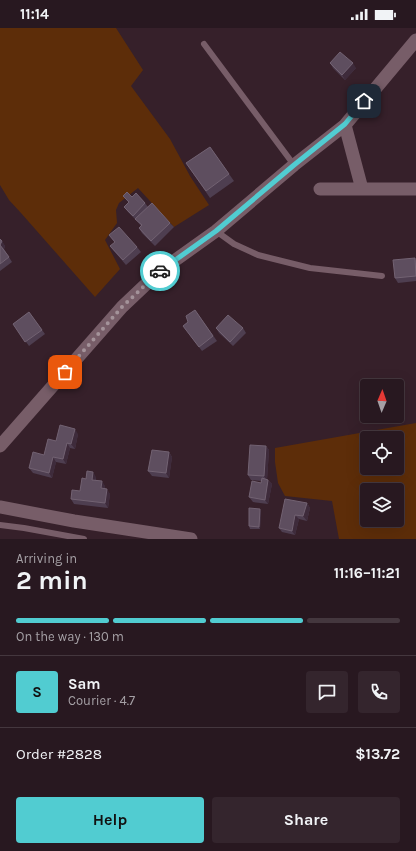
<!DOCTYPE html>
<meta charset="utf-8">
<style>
body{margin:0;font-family:Karla,sans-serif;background:#34252d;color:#f1f3f6;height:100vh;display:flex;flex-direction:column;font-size:15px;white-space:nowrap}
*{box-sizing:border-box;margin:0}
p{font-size:13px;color:#a5a0a5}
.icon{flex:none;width:22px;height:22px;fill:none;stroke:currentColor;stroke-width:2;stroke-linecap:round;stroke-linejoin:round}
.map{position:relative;height:511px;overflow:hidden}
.panel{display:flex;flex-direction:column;background:#281820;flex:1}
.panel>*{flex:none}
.needle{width:26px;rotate:2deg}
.fabs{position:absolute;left:360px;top:351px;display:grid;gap:8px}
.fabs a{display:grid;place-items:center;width:44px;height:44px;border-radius:4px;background:#281820;box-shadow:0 4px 16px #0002,0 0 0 1px #44373e;font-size:20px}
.pin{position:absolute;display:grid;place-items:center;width:34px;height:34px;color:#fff;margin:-17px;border-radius:8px;box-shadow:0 2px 6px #0006}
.courier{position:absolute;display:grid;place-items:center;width:40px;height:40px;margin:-20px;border:3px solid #51ccd1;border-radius:50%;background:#fff;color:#222;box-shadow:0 1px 5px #0007}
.overview em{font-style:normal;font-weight:700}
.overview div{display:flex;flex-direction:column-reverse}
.overview{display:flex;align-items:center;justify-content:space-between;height:68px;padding:0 16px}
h1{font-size:26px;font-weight:700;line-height:30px}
.bar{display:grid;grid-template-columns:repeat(4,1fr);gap:6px 4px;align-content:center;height:48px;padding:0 16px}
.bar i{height:5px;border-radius:3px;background:#44373e}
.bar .selected{background:#51ccd1}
.bar p{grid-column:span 4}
.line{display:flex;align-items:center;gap:10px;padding:0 16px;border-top:1px solid #44373e}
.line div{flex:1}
.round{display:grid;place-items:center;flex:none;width:42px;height:42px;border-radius:4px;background:#34252d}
.cta{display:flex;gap:8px;margin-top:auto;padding:8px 16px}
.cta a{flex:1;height:46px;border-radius:4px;background:#51ccd1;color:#111;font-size:16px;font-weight:700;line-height:46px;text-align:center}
.cta a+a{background:#34252d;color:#f1f3f6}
.status{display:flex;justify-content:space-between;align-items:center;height:28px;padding:0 20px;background:#281820;direction:ltr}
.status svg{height:11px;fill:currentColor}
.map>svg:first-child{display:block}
.green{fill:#5d2d09;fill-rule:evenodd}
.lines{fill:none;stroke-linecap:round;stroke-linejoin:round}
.service{stroke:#775d68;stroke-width:6}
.minor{stroke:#775d68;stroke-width:13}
.wall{fill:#4e3e50}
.shaded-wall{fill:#3e2b3b}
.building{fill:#5e4e5f;stroke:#726272}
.done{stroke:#a4939a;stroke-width:4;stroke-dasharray:0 7.2}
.route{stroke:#51ccd1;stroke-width:5}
</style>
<div class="status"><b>11:14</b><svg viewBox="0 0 49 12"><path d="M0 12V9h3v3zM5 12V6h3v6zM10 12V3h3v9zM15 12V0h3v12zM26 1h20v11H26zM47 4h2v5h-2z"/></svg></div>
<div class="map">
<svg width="416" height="511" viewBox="0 0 416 511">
<rect width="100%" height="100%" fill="#36202a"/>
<path class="green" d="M0,0H116L143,42L131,58L170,111L190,148L209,177L174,199L138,160L119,175L116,182L117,195L105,212L120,241L95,269L21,185L9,172L0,157Z
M416,395V511H339L332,473L285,468L278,455L275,434V420ZM367,410H397V440H367ZM367,462H397V492H367Z"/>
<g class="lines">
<path class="service" d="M204,16L294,137
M216,203L234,216L258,227L310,240L382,248
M0,497L24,500L84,511"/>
<path class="minor" d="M345,97L362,161
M320,161H416
M0,418L122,279L160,243L216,203L294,137L345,97L416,12
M0,479L74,493L191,511"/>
</g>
<path class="wall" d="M330,35L356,40L345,52L333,40Z
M210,119L234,153L210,170L186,135Z
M123,168L132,169L145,175L148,179L170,195L174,199L155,218L142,205L139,200L141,198L136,192L128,184L124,179L129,175Z
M109,207L137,219L141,224L126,237L114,223L110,218L115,215Z
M0,211L5,218L4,221L12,234L0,243Z
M415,230L416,232V253L398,255L395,250Z
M195,282L217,313L202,323L183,298L188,294Z
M29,284L45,306L29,318L13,296Z
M216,300H243L246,305L233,318L219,305Z
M78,406L75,421L70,420L66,436L56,434L52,450L33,445L29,440L44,427L56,413Z
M266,418L269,422L267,451L272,456L268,476L253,474L249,469L261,455V453L251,452L248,447Z
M169,424L172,429L169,450L152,448L148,443Z
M96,449V452L105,458V461L110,466L108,480L74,476L71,471L80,463L86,451Z
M307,475L310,480L307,493L299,491L295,507L282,504L279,500Z
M261,483L260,501H250L249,498Z"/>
<path class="shaded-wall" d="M353,35L356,40L345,52L342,47Z
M2,213L5,218L4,221L0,217Z
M75,401L78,406L75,421L71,416Z
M67,415L70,420L66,436L63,431Z
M266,418L269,422L267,453L264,448Z
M169,424L172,429L169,450L166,445Z
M53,429L56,434L52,450L49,445Z
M93,444L96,449L95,456L92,452Z
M268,452L272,456L268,476L265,472Z
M102,453L105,458L104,465L101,460Z
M107,461L110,466L108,480L105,475Z
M307,475L310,480L307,493L303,488Z
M260,481L261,483L260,501L259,499Z
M295,487L299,491L295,507L292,503Z"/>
<path class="building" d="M340,24L353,35L342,47L330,35Z
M210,119L229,146L206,163L186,135Z
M127,164L132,169L136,165L145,175L133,188L124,179L129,174L123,168Z
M152,175L170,195L151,213L139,200L142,197L135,191Z
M119,199L137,219L123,232L110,218L115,214L109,207Z
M0,211L2,213L0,217L9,229L0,236Z
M415,230L416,248L395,250L393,232Z
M195,282L213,308L199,319L183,298L188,294L186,288Z
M29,284L42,302L25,314L13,296Z
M228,287L243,300L230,314L216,300Z
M60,397L75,401L71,416L67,415L63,431L53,429L49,445L29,440L33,424L44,427L48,411L56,413Z
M250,417L266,418L264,448L248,447Z
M152,422L169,424L166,445L148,443Z
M87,443L93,444L92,452L102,453L101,460L107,461L105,475L71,471L72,462L80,463L82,450L86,451Z
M262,450L268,452L265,472L249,469L252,453L261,455Z
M285,471L307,475L303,488L295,487L292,503L279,500Z
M249,480L260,481L259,499L249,498Z"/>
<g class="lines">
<path class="done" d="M65,344L122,279L160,243"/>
<path class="route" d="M160,243L216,203L294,137L345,96L364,73"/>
</g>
</svg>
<div class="fabs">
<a><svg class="needle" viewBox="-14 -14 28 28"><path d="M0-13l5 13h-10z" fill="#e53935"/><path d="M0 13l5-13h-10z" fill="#a5a0a5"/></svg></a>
<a><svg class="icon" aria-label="locate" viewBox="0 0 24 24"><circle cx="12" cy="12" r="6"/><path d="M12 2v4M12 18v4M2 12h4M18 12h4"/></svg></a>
<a><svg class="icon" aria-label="layers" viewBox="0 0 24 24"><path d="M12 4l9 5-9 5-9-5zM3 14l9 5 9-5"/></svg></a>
</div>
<div class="pin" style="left:65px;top:344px;background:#ea580c"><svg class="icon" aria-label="bag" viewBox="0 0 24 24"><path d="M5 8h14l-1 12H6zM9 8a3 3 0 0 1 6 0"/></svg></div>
<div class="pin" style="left:364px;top:73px;background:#1f2937"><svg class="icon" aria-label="home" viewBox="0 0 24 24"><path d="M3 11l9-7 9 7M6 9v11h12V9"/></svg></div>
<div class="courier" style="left:160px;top:243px"><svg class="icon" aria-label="car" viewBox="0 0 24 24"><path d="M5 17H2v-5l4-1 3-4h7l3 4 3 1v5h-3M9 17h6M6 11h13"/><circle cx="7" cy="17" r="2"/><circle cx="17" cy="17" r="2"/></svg></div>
</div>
<section class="panel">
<div class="overview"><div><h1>2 min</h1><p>Arriving in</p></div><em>11:16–11:21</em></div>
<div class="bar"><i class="selected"></i><i class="selected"></i><i class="selected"></i><i></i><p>On the way · 130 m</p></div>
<div class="line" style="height:72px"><b class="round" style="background:#51ccd1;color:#111">S</b><div><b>Sam</b><p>Courier · 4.7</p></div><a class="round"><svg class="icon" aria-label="chat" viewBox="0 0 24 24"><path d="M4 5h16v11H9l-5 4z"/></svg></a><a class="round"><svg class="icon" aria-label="phone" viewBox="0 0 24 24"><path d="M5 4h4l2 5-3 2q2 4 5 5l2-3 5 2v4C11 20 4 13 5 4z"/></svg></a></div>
<div class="line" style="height:52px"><div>Order #2828</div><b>$13.72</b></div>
<div class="cta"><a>Help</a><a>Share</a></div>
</section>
